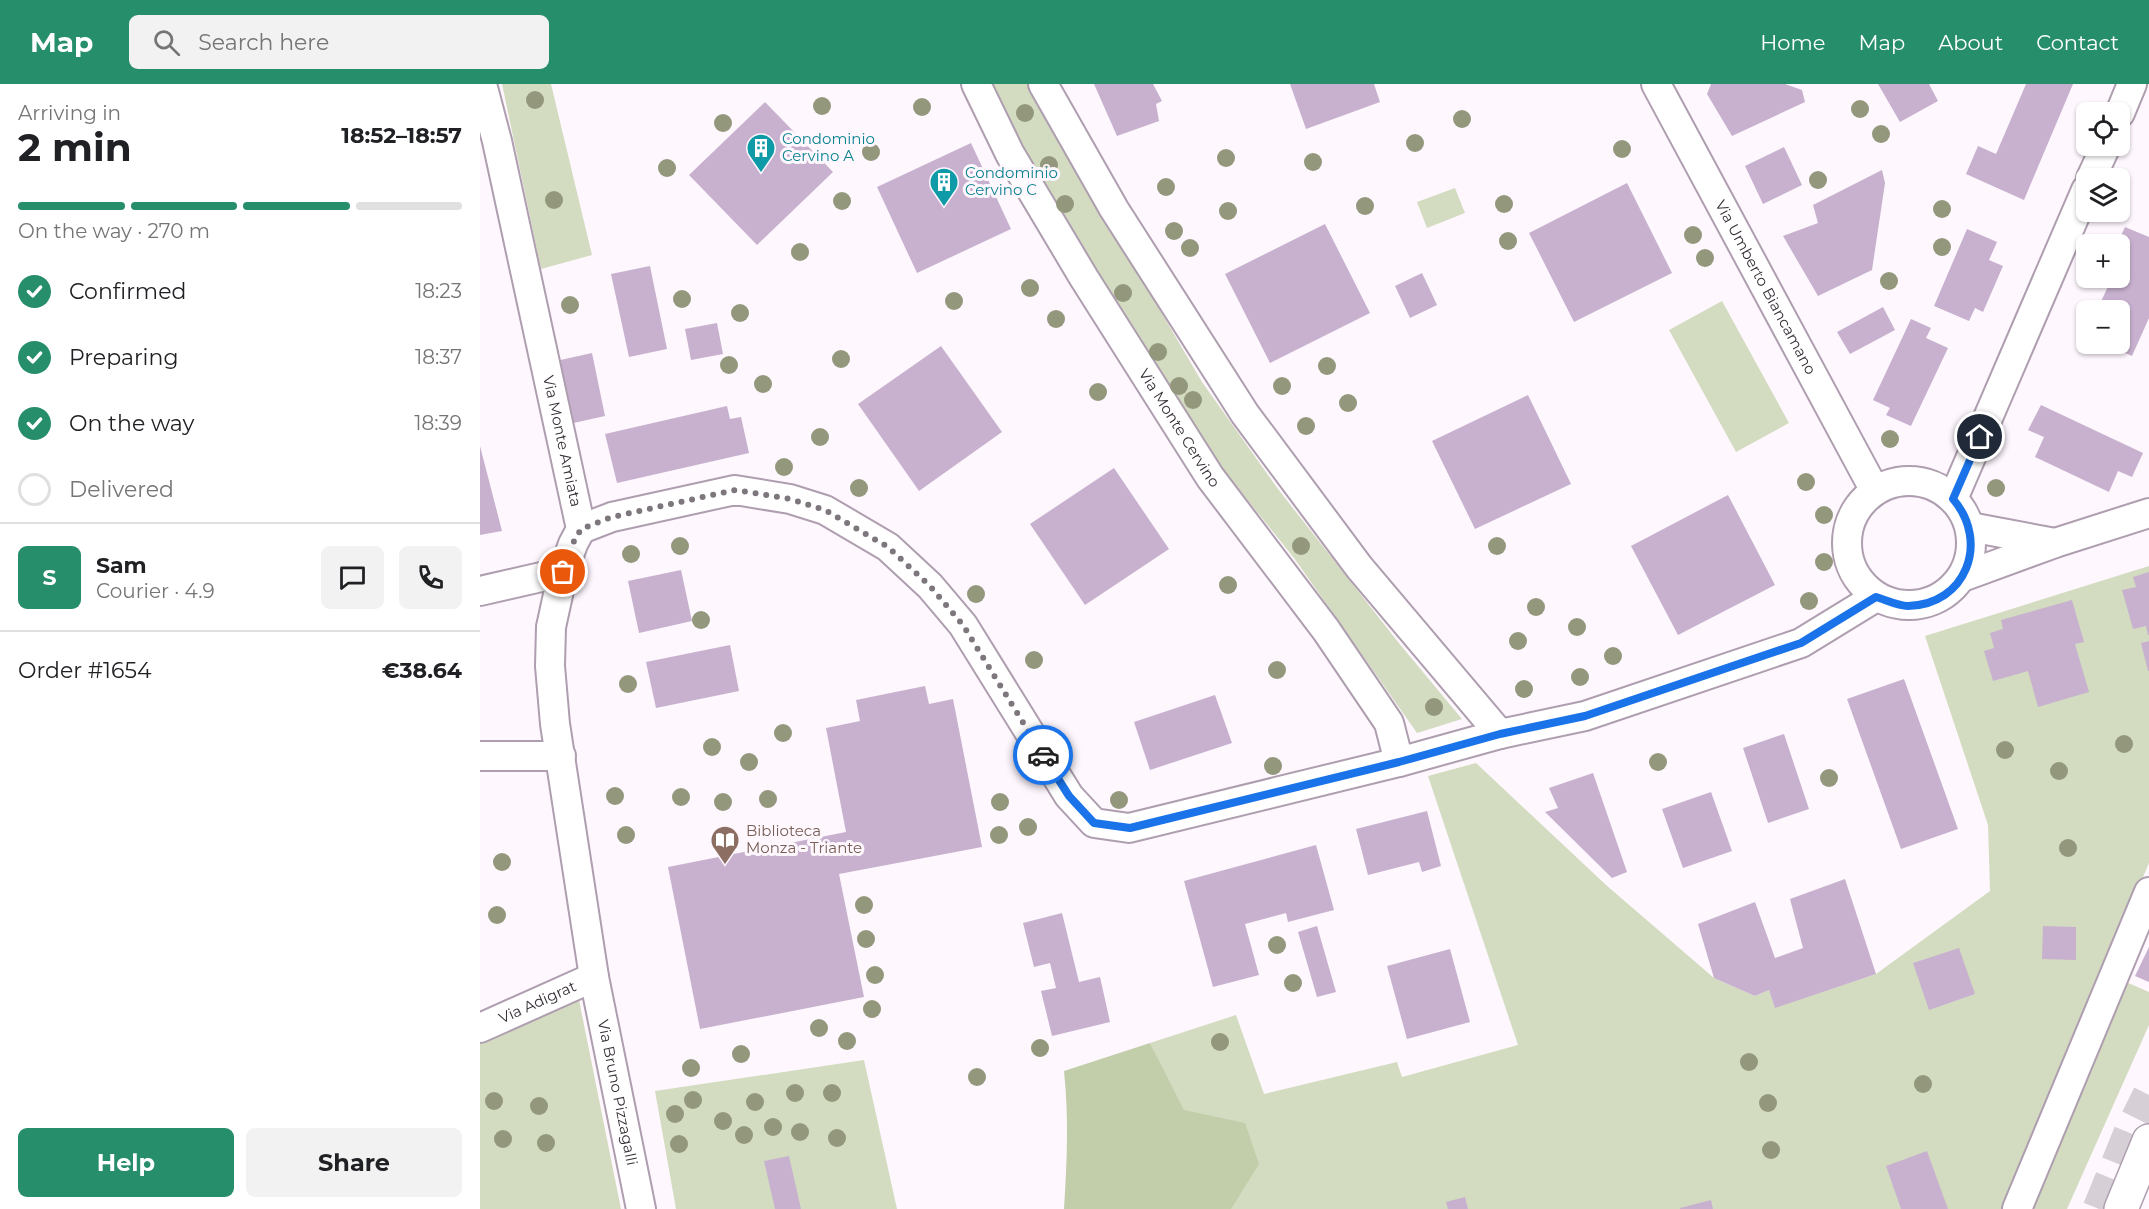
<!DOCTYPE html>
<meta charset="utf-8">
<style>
body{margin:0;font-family:Montserrat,sans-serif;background:#f2f2f2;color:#202124;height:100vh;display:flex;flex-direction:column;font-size:22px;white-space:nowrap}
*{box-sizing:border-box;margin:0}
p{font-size:20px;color:#757577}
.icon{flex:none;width:33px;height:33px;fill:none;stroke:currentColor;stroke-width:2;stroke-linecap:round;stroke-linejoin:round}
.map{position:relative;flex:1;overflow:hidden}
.sheet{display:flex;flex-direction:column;background:#fff;width:480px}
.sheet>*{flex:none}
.fabs{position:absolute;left:1596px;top:18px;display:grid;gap:12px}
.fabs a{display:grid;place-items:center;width:54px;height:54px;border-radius:9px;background:#fff;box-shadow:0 2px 4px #0004;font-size:30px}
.pin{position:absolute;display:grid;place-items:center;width:51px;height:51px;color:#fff;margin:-26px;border:3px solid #fff;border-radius:50%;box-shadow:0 2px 6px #0007}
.courier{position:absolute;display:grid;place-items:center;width:60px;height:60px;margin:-30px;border:4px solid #1a73e8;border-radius:50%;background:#fff;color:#222;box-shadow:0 2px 8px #0007}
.head em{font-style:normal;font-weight:700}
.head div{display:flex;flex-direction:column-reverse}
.head{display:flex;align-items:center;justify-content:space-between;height:102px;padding:0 18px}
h1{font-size:39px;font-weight:700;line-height:45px}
.bar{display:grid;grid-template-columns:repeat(4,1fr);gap:9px 6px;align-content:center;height:72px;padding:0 18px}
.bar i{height:8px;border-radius:4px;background:#e0e0e0}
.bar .on{background:#268e6b}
.bar p{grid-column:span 4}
.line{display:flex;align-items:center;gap:15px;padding:0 18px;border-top:2px solid #e0e0e0}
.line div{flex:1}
.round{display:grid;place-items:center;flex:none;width:63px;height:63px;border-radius:9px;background:#f2f2f2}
ol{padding:0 18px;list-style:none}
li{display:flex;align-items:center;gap:18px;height:66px}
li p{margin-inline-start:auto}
li .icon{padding:6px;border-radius:50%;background:#268e6b;color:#fff;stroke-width:4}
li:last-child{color:#757577}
li i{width:33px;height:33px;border:3px solid #e0e0e0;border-radius:50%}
.cta{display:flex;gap:12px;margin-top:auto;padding:12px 18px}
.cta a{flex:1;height:69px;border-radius:9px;background:#268e6b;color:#fff;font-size:24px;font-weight:700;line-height:69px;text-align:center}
.cta a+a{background:#f2f2f2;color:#202124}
header{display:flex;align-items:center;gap:36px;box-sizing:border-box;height:84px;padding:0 30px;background:#268e6b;color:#fff}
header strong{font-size:28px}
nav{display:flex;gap:33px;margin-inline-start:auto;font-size:21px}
.search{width:420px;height:54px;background:#f2f2f2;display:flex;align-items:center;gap:15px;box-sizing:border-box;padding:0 21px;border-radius:9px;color:#757577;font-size:22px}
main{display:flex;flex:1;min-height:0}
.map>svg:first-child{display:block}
.green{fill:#d3dcc0}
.forest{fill:#c2cdaa}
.building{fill:#c8b1cf}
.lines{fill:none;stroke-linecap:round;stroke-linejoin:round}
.trunk-tunnel{stroke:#d6cfd6;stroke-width:33;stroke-dasharray:33 16;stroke-linecap:butt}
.minor-casing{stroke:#ae9eaf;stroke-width:32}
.secondary-casing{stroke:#ae9eaf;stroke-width:36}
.minor{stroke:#fff;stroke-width:28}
.secondary{stroke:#fff;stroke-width:33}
.tree{fill:#93977c}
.done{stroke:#7d767d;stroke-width:6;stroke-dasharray:0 10.8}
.route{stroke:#1a73e8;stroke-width:8}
.labels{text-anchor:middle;stroke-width:6;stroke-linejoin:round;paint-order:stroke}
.culture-label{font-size:15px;fill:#0d838f;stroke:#fef7fe;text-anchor:start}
.street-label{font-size:15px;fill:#373037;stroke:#fef7fe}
.education-label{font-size:15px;fill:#785e54;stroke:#fef7fe;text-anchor:start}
</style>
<header>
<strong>Map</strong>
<div class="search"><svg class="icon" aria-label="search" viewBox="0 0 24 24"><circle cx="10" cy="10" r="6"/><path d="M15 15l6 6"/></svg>Search here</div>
<nav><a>Home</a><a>Map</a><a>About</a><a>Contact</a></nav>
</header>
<main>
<section class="sheet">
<div class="head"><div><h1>2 min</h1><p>Arriving in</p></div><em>18:52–18:57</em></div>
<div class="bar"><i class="on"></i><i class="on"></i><i class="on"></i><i></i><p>On the way · 270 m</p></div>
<ol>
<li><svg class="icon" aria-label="check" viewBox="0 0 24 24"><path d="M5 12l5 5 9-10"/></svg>Confirmed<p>18:23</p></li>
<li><svg class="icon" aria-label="check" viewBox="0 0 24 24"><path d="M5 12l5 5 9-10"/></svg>Preparing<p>18:37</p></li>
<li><svg class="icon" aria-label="check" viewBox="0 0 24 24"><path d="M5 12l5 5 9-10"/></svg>On the way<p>18:39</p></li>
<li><i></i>Delivered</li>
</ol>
<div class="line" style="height:108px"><b class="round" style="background:#268e6b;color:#fff">S</b><div><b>Sam</b><p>Courier · 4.9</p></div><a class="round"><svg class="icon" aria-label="chat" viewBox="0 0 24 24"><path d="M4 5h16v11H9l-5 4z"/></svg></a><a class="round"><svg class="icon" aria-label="phone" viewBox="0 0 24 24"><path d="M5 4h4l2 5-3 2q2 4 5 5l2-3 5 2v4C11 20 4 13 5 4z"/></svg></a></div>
<div class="line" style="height:78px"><div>Order #1654</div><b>€38.64</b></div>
<div class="cta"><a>Help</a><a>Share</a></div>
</section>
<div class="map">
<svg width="1669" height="1125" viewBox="0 0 1669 1125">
<rect width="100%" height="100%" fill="#fef7fe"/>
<path class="green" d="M22,0H71L112,171L61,185Z
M505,0H548L722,298L798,405L918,558L982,635L937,649L814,474L737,378L605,183Z
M975,104L985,129L947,144L937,118Z
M1242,217L1309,339L1256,368L1189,246Z
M1669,482V779L1523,1125H751L670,959L756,931L784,1010L917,978L922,993L1038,961L948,692L996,679L1126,801L1234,894L1275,912L1289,906L1295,923L1396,890L1510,807L1508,741L1445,552Z
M1646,898L1669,908V941L1587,1125H1554Z
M99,916L141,1125H0V960Z
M384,976L417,1125H196L175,1007Z"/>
<path class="forest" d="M670,959L704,1026L765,1039L779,1080L751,1125H584C587,1077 589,1035 584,987Z"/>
<path class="building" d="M614,0H673L682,17L676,20L679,37L637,52Z
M810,0H894L900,18L826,45Z
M1231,0H1305L1322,6L1325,18L1252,52L1227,10Z
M1398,0H1449L1458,17L1420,38Z
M1546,0H1593L1544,116L1486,90L1498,62L1516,70Z
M285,18L353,88L277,161L209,91Z
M491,59L531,145L437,189L397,103Z
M1304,63L1322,101L1283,120L1265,82Z
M1402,86L1405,99L1392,186L1338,212L1303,152L1338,139L1333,121Z
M1147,99L1192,189L1094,238L1049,149Z
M845,140L890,229L790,279L745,190Z
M1645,143L1669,153V234L1652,272L1625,260H1640V226H1617L1632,194H1640V177L1645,165L1637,160Z
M1487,145L1517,158L1509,176L1523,182L1503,228L1495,224L1489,237L1454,222Z
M170,182L187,265L149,273L131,190Z
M942,189L957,221L930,234L915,202Z
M1403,223L1415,246L1370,270L1357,248Z
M1431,235L1451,244L1446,254L1468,264L1431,342L1406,331L1410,324L1393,316Z
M237,239L243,270L211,276L205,245Z
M461,262L522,348L439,407L378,320Z
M112,269L125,332L89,340L76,277Z
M1048,311L1091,400L995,445L952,357Z
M1561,321L1663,369L1652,393L1638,387L1629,408L1555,373L1564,353L1548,346Z
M247,322L250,335L261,333L269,369L137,399L125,350Z
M0,362L22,447L0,451Z
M634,384L689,465L605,521L550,440Z
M1248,411L1295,501L1198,551L1151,462Z
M201,486L212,537L159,549L148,497Z
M1669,488V551H1668L1666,542L1653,545L1642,506L1656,503L1653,493Z
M1592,516L1604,558L1595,560L1609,608L1558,623L1548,587L1513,597L1504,567L1514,564L1510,549L1523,545L1521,536Z
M1669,557V587H1668L1661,559Z
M250,561L259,607L176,624L166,578Z
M1424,595L1478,745L1421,765L1367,615Z
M445,602L449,620L473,615L502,763L359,790L384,913L220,945L188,783L366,748L346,644L380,637L376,616Z
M735,611L752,659L670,686L654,638Z
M1304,650L1329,725L1288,739L1263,664Z
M1113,689L1147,788L1132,794L1065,728L1078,724L1069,704Z
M1231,708L1252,767L1203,784L1182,725Z
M947,727L961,782L942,788L939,778L888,791L876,745Z
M836,761L854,826L808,838L806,829L765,840L779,891L733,903L704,797Z
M1365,795L1396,890L1295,924L1289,906L1275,912L1234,894L1218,840L1275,818L1295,874L1323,864L1310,815Z
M582,829L599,898L620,893L630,938L572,952L561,907L576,904L570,879L554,883L543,839Z
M837,842L856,908L837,913L818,848Z
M1563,842L1596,843V876L1562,875Z
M1669,863V898L1655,892Z
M1479,864L1495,910L1449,926L1433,879Z
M970,865L990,938L927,955L907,882Z
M1447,1067L1468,1125H1421L1406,1082Z
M309,1072L321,1125H295L284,1077Z
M985,1113L988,1125H968L966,1118Z
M1231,1116L1233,1125H1200V1124Z"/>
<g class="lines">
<path class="trunk-tunnel" d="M1619,1125L1650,1049L1669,1011"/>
<g class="minor-casing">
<g id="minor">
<path id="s1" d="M2,0L17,57L101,445L93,460L83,488L71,543L70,582L75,640L114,893L161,1125"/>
<path id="s2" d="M496,0L530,70L604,194L730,393L846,546L909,639L919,678"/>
<path d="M563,0L634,125L765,330L879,483L1020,650"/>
<path id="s3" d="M1176,0L1395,407"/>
<path d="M1640,29L1652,0"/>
<path d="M1611,94L1626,62"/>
<circle cx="1429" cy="459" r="62"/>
<path d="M1473,415L1606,106"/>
<path d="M1490,443L1575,459"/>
<path d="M101,445L132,433L255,406L310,415L345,426L408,463L450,502L483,541L589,712L614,739L649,744L919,678L1020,650L1105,632L1321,559L1396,513"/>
<path d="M1482,493L1575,459L1669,429"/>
<path d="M0,507L83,488"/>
<path d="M0,672H81"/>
<path id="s4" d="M0,944L114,893"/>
<path d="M1537,1125L1669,808"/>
</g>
</g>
<g class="secondary-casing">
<path id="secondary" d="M1641,1125L1669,1057"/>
</g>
<use href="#minor" class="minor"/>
<use href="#secondary" class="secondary"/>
</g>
<g class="tree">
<circle cx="55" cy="16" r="9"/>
<circle cx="342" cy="22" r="9"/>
<circle cx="442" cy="23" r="9"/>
<circle cx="1380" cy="25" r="9"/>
<circle cx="545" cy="29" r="9"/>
<circle cx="982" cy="35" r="9"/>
<circle cx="243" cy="39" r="9"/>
<circle cx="1401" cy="50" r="9"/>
<circle cx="935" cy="59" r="9"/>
<circle cx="1142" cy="65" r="9"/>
<circle cx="391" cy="68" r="9"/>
<circle cx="746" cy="74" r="9"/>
<circle cx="833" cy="78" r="9"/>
<circle cx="569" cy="81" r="9"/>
<circle cx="187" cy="84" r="9"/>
<circle cx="1338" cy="96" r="9"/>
<circle cx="686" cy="103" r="9"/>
<circle cx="74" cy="116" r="9"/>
<circle cx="362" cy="117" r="9"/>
<circle cx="585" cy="120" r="9"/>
<circle cx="1024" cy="120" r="9"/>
<circle cx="885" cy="122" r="9"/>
<circle cx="1462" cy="125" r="9"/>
<circle cx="748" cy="127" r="9"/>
<circle cx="694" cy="147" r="9"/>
<circle cx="1213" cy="151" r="9"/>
<circle cx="1028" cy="157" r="9"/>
<circle cx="1462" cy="163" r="9"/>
<circle cx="710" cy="164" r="9"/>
<circle cx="320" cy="168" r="9"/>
<circle cx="1225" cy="174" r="9"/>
<circle cx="1409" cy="197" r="9"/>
<circle cx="550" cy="204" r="9"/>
<circle cx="643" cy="209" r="9"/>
<circle cx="202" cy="215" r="9"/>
<circle cx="474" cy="217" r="9"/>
<circle cx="90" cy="221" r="9"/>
<circle cx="260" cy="229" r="9"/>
<circle cx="576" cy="235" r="9"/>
<circle cx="678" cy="268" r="9"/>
<circle cx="361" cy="275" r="9"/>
<circle cx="249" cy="281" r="9"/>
<circle cx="847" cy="282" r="9"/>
<circle cx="283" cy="300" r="9"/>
<circle cx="699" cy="302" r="9"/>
<circle cx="802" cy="302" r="9"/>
<circle cx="618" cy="308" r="9"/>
<circle cx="713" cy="316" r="9"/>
<circle cx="868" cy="319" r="9"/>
<circle cx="826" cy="342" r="9"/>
<circle cx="340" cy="353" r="9"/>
<circle cx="1410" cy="355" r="9"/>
<circle cx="304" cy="383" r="9"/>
<circle cx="1326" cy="398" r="9"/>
<circle cx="379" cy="404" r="9"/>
<circle cx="1516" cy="404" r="9"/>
<circle cx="1344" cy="431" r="9"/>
<circle cx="200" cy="462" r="9"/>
<circle cx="821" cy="462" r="9"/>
<circle cx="1017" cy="462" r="9"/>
<circle cx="151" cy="470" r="9"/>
<circle cx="1344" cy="478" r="9"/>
<circle cx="748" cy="501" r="9"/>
<circle cx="496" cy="510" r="9"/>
<circle cx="1329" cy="517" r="9"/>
<circle cx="1056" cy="523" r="9"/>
<circle cx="221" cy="536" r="9"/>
<circle cx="1097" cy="543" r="9"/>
<circle cx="1038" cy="557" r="9"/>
<circle cx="1133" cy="572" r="9"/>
<circle cx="554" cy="576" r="9"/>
<circle cx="797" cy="586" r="9"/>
<circle cx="1100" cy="593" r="9"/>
<circle cx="148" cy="600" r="9"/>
<circle cx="1044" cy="605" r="9"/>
<circle cx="954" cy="623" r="9"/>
<circle cx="303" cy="649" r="9"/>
<circle cx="1644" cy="660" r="9"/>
<circle cx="232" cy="663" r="9"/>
<circle cx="1525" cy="666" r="9"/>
<circle cx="269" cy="678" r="9"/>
<circle cx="1178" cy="678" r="9"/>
<circle cx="793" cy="682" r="9"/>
<circle cx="1579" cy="687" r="9"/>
<circle cx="1349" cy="694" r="9"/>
<circle cx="135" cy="712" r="9"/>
<circle cx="201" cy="713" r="9"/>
<circle cx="288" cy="715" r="9"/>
<circle cx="639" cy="716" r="9"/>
<circle cx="243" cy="718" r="9"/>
<circle cx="520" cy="718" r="9"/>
<circle cx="548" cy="743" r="9"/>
<circle cx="146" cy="751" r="9"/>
<circle cx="519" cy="751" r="9"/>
<circle cx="1588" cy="764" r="9"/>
<circle cx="22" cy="778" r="9"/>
<circle cx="384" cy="821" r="9"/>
<circle cx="17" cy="831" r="9"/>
<circle cx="386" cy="855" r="9"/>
<circle cx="797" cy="861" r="9"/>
<circle cx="395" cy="891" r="9"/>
<circle cx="813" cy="899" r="9"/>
<circle cx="392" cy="925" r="9"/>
<circle cx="339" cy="944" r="9"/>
<circle cx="367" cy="957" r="9"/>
<circle cx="740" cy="958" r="9"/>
<circle cx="560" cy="964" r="9"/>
<circle cx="261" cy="970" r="9"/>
<circle cx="1269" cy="978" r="9"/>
<circle cx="211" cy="984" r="9"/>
<circle cx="497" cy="993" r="9"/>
<circle cx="1443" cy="1000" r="9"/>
<circle cx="315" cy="1009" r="9"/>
<circle cx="352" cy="1009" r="9"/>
<circle cx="213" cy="1016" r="9"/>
<circle cx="14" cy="1017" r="9"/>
<circle cx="275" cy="1018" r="9"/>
<circle cx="1288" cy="1019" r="9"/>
<circle cx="59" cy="1022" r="9"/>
<circle cx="195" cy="1030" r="9"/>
<circle cx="243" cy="1037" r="9"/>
<circle cx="293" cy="1043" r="9"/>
<circle cx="320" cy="1048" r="9"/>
<circle cx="264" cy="1051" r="9"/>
<circle cx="357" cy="1054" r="9"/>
<circle cx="23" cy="1055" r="9"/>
<circle cx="66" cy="1059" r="9"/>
<circle cx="199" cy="1060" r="9"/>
<circle cx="1291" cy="1066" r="9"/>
</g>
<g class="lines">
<path class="done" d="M83,488L93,459L101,445L132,433L255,406L310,415L345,426L408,463L450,502L483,541L563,671"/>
<path class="route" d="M563,671L589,712L614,739L650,744L919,678L1020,650L1105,632L1321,559L1396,513C1406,516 1418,522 1428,522C1486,521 1510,458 1473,415L1500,353"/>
</g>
<defs>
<g id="building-pin" transform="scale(1.5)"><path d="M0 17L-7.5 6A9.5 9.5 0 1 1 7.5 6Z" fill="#0f9aa8" stroke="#fef7fe"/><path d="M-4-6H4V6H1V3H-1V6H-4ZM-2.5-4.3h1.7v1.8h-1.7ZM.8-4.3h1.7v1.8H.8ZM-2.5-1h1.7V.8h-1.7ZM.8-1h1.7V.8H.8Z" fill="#fff"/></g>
<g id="library-pin" transform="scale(1.5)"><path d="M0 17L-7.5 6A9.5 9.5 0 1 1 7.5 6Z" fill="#8d6e63" stroke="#fef7fe"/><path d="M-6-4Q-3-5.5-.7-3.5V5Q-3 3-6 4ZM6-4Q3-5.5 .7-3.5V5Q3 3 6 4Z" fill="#fff"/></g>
</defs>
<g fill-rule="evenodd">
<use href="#building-pin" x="281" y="64"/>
<use href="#building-pin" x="464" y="98"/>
<use href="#library-pin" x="245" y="756"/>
</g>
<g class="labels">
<g class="culture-label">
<text x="302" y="60">Condominio<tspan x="302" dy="17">Cervino A</tspan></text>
<text x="485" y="94">Condominio<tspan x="485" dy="17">Cervino C</tspan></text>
</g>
<g class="street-label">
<text dy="5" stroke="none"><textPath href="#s3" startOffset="231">Via Umberto Biancamano</textPath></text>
<text dy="5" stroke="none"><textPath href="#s2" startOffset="400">Via Monte Cervino</textPath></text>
<text dy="5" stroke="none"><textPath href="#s1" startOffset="366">Via Monte Amiata</textPath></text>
<text dy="5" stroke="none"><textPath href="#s4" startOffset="63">Via Adigrat</textPath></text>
<text dy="5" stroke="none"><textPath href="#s1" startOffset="1030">Via Bruno Pizzagalli</textPath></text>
</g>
<g class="education-label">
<text x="266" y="752">Biblioteca<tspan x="266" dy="17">Monza - Triante</tspan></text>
</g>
</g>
</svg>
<div class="fabs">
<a><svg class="icon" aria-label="locate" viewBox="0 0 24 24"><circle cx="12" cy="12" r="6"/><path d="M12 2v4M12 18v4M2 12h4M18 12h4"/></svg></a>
<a><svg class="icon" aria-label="layers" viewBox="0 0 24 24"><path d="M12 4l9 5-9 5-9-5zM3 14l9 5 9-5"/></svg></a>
<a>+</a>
<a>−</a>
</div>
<div class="pin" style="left:83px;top:488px;background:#ea580c"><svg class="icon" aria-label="bag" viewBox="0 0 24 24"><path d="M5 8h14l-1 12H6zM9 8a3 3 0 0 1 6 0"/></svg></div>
<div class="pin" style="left:1500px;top:353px;background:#1f2937"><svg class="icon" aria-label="home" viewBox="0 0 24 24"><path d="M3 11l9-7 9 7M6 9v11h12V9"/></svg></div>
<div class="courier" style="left:563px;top:671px"><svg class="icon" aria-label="car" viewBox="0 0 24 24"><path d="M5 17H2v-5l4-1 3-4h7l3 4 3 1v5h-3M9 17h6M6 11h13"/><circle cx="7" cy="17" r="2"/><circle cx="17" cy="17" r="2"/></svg></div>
</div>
</main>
